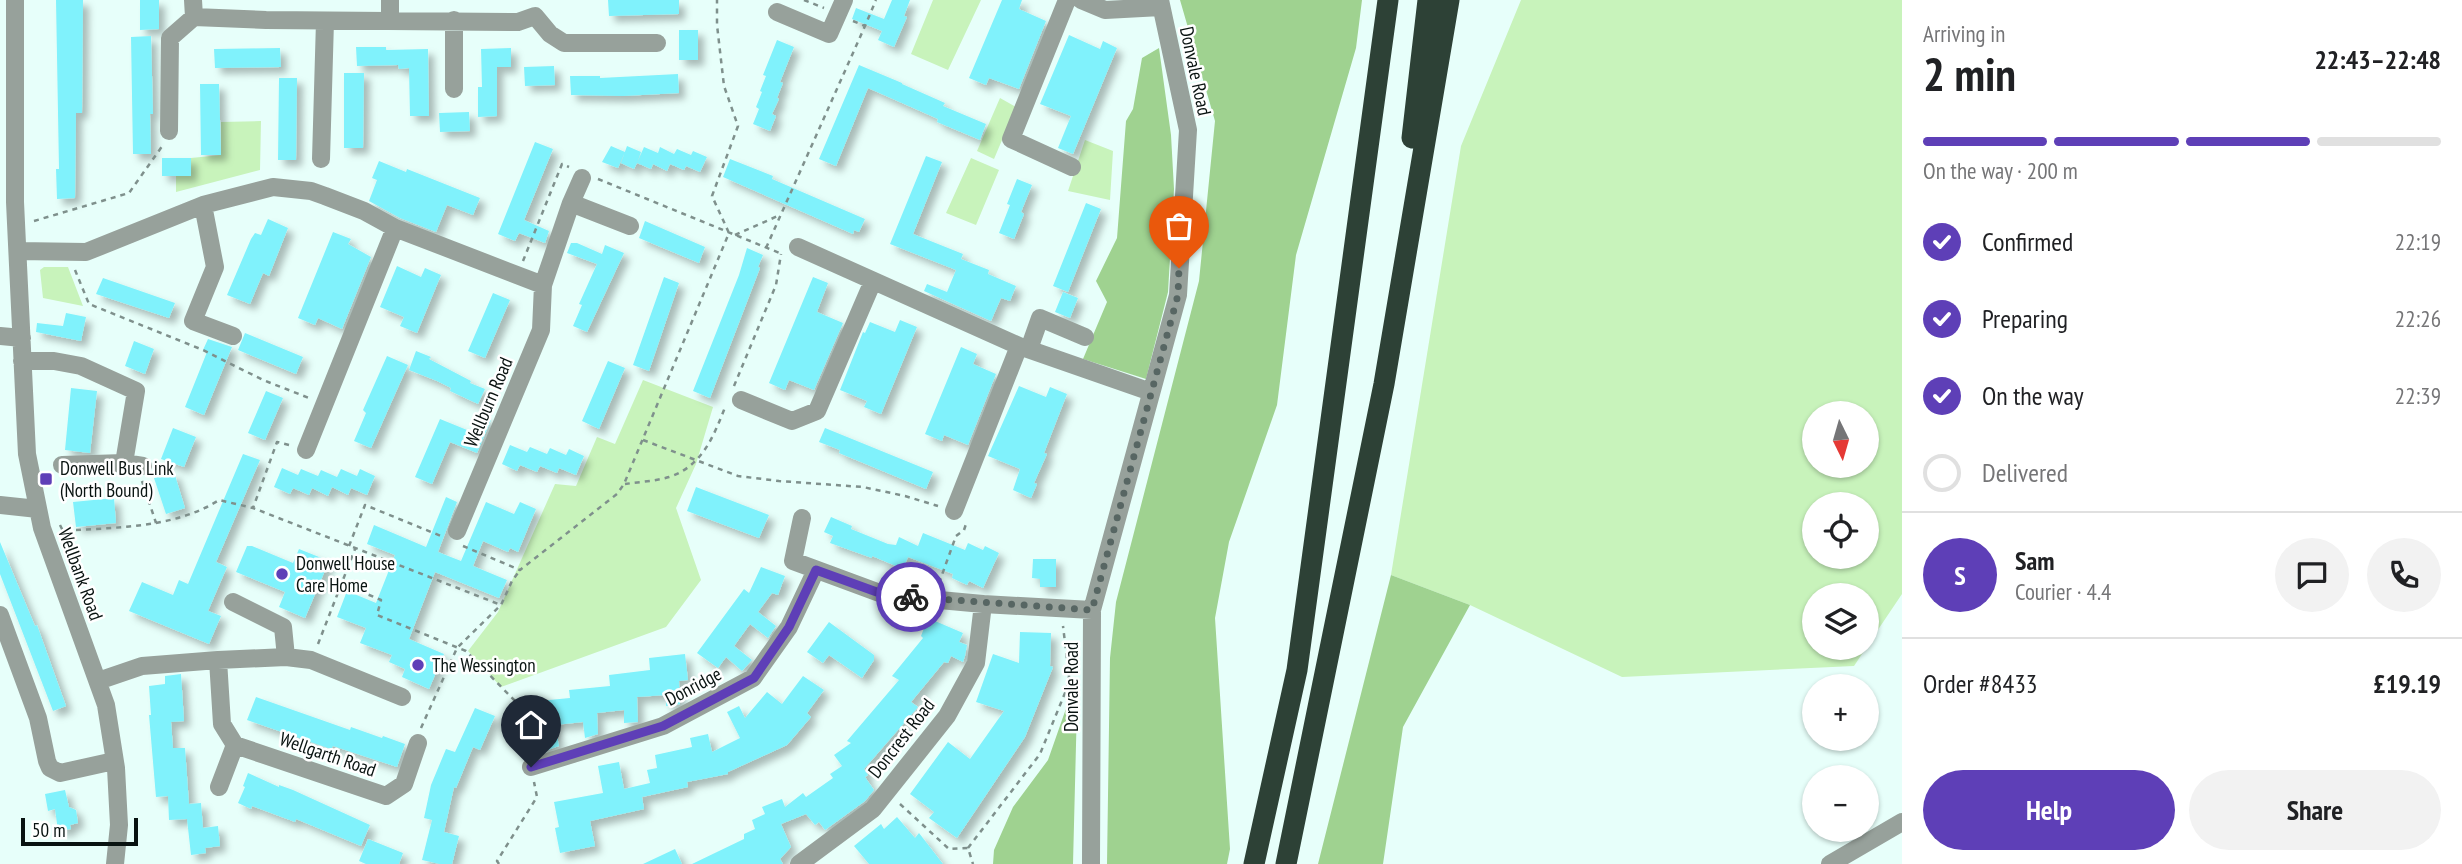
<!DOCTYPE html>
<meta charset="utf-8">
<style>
body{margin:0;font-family:"PT Sans Narrow",sans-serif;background:#f2f2f2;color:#202124;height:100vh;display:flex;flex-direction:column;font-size:26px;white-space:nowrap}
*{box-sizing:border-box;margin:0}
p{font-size:23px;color:#757577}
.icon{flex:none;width:38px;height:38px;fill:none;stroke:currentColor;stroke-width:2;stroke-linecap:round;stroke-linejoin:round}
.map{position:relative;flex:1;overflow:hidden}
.details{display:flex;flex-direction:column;background:#fff;width:560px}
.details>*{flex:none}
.needle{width:46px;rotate:175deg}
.tools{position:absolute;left:1802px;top:401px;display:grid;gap:14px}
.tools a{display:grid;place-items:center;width:77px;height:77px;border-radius:50%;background:#fff;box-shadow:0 2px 5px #0004;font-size:35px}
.scale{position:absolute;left:21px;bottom:18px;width:117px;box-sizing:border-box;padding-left:7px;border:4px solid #091311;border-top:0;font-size:19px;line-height:24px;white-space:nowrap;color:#091311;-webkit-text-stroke:5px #fff;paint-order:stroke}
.pin{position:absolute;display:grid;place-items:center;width:60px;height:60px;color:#fff;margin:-72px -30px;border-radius:50% 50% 50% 0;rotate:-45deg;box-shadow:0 0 7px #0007}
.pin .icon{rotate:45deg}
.courier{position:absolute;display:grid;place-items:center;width:70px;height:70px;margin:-35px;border:5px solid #5e3fb7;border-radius:50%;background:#fff;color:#222;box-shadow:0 2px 9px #0007}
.headline em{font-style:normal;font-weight:800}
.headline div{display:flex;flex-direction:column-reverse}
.headline{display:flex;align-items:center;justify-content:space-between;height:119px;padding:0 21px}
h1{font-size:46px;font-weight:800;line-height:52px}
.bar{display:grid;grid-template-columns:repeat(4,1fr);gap:10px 7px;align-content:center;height:84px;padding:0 21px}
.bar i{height:9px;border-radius:5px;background:#e0e0e0}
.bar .selected{background:#5e3fb7}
.bar p{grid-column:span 4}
.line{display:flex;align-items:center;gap:18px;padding:0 21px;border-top:2px solid #e0e0e0}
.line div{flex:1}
.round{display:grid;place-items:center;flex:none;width:74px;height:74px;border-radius:37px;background:#f2f2f2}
ol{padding:0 21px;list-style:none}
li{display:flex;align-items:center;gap:21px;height:77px}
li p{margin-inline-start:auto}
li .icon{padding:7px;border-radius:50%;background:#5e3fb7;color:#fff;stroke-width:4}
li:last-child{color:#757577}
li i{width:38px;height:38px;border:4px solid #e0e0e0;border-radius:50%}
.primary-button{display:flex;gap:14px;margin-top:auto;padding:14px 21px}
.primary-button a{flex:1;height:80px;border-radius:42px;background:#5e3fb7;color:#fff;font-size:28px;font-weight:800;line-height:80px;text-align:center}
.primary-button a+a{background:#f2f2f2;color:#202124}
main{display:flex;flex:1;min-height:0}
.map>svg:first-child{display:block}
.green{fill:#c8f3bb;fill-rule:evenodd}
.forest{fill:#9fd290}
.building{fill:#80f2fc;filter:url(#shadow)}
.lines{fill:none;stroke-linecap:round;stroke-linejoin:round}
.path{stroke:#7f908c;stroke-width:2.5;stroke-dasharray:5 5;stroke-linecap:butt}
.minor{stroke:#97a19b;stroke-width:18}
.highway{stroke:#2d4136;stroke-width:21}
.done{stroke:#576663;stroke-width:7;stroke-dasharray:0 12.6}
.route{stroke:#5e3fb7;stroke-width:9}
.poi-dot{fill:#5e3fb7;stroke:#fff;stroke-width:2.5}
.labels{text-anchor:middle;stroke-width:5;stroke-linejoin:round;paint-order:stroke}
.street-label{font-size:19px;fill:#091311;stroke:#fff}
.poi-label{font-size:19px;fill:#091311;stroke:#fff;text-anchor:start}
</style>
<main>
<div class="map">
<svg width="1902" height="864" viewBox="0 0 1902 864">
<defs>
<filter id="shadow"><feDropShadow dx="6" dy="6" stdDeviation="3.5" flood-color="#0004"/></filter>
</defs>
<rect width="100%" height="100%" fill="#e7fffa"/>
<path class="green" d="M933,0H981L948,70L911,54Z
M1521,0H1902V594L1867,646V595H1815V648H1866L1854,666L1622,677L1470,605L1391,575L1461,146ZM1815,413H1867V466H1815ZM1815,504H1867V556H1815Z
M1000,98L1016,107L994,159L977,151Z
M261,121L260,170L176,192V176H191V158L221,155V122Z
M1085,140L1113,151L1110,200L1068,191Z
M971,158L999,170L976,225L946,213Z
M44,267H68L83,306L43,298L40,270Z
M643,380L713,407L696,464L676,508L701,580L666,627L501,687L468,651L498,612L555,484L576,486L597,437L615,444Z"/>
<path class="forest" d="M1180,0H1362L1356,48L1296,255L1277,405L1229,542L1215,618L1230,849L1227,864H1107L1110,658L1116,602L1199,281L1215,121Z
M1159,48L1171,135L1174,189L1168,292L1146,379L1083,359L1107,302L1096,281L1117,238L1126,121L1133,109L1142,58Z
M1391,575L1470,605L1403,727L1383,864H1318Z
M1069,700L1077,705L1073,864H993L994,850L1013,807L1048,760Z"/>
<path class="building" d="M56,0H83L82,113H76L75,198L57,199L56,169H59Z
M140,0H159V29L140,30Z
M608,0H679V14L609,16Z
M892,0H910L904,16L907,17L894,47L878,40L882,31L852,19L856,8L884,19Z
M1002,0H1022L1019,9L1046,21L1019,89L989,78L986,85L969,78Z
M679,30H698V60H679Z
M1069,35L1100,49L1103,41L1117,48L1073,154L1058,148L1071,116L1040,104Z
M151,36L153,114H150L151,154H133L131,37Z
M777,40L794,47L780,82L783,83L777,98L779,99L772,114L776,116L770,131L753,124L759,109L756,107L762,92L760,91L766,76L763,75Z
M356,47H386V50L428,49L429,116H410L409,68L399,69L398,65L357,66Z
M280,48L281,67L215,68L214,49Z
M511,48V67H497V116L478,117V87H482L481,49Z
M859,65L902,83V84L945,103L943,106L986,124L980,140L937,122L938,119L868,88L836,166L819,159Z
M554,66L555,85L525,86L524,67Z
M344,73H364L363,148H344Z
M678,74L679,93L623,96L571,95L570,76H600V78Z
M279,78H297L296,160H278Z
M200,84H219L221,155H201Z
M469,112L470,131L440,132L439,113Z
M535,142L553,149L524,220L549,231L545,243L519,233L515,241L498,234Z
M611,146L625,152L618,168L602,162Z
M627,146L641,152L637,163L644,147L658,153L660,147L674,154L677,149L691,155L693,151L707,157L700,172L686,166L684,170L670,164L667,171L653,164L651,169L637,163L634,169L621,163Z
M926,156L942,162L913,234L963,254L961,259L989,270L988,274L1016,286L1010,301L1001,298L991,321L924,291L927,284L947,292L956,270L890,244Z
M162,158H191V176H162Z
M730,159L773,176L772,179L865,219L859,232L854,230L853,234L723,177Z
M379,161L406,172L407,169L480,198L473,215L447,205L436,232L400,218L369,201L377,180L372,178Z
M1017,179L1032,185L1021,212L1024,214L1014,239L999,233L1010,205L1007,204Z
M1086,203L1101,209L1068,292L1053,286Z
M268,219L288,228L269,276L263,273L250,304L227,295L251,239L255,233L261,235Z
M645,221L705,247L699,263L639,238Z
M333,232L351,239L348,244L371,257L342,329L318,318L315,325L298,318Z
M571,243H577L602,254L605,245L624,253L587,332L573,326L582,305L579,304L597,264L567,253Z
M747,248L763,255L758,267L760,268L710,398L693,391L739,275Z
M397,266L421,277L425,268L441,275L417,333L400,326L404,317L380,307Z
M664,277L679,283L649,371L633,365Z
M813,277L828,283L817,312L843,323L814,390L789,380L785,390L769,383Z
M103,278L175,303L169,318L96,294Z
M1063,292L1078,298L1070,318L1055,312Z
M493,293L510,300L485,358L468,351Z
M66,313L86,317L81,341L36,332L37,323L63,326Z
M900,320L917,327L881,414L864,407L867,401L840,390L863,332L865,333L870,322L895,332Z
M245,333L303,357L296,374L238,350Z
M208,339L232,347L204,415L185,407L207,352L203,350Z
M134,341L154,349L145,374L125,366Z
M961,347L977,354L973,364L996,374L968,445L944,435L942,441L925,434Z
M416,351L431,357L429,359L471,381L470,383L485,389L478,404L450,391L451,388L437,381L409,370Z
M387,356L408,365L371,448L354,441L366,413L363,410Z
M608,361L625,368L599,429L582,421Z
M1019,386L1046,397L1050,387L1067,394L1044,453L1047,454L1034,483L1037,484L1031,498L1013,490L1020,469L988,456Z
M71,388L97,391L90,453L65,450Z
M266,391L283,398L265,440L248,433Z
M480,415L491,420L477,453L450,442L432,484L415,477L440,419L472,432Z
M173,428L196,437L184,467L161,459Z
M825,428L933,472L926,489L839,453L840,450L819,442Z
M510,445L527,452L530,447L547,454L550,448L566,455L569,449L584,456L576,475L559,468L557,473L540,466L537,472L520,465L517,471L502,464Z
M243,454L260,460L216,562L227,567L208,611L221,616L209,644L129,611L142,582L173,595L179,580L188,584Z
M282,468L298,475L301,469L318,476L321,470L337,477L341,469L357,476L360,469L375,476L367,495L351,488L348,495L332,487L328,496L312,488L309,495L293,488L290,494L274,487Z
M174,472L185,508L166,514L154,478Z
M696,487L769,515L759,538L687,511Z
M446,497L457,502L438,552L461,561L486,502L514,514L520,502L536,509L518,552L510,548L508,552L483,541L473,566L507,580L499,598L435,572L409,639L444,654L429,689L402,677L405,669L389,662L392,655L360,643L366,628L337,617L347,591L376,603L395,555L367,544L374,525L426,547Z
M114,498L116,523L76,527L73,502Z
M831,517L852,526L851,529L888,544L896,545L899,537L918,546L923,533L965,550L968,543L983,550L985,546L999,553L983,588L969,581L967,585L952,578L953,574L908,557L903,569L872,556V558L830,543L833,536L824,532Z
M0,542L35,626L37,625L66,706L53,711L0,574Z
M247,546H252L293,563L299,549L329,561L305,618L279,607L285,592L236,572Z
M1033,559H1056V587H1040V579L1032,578Z
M761,567L785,576L778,595L772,593L758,612L776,626L768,638L750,624L734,646L752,660L742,671L726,657L718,668L697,653L744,589L749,593Z
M928,618L963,633L959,642L967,645L965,656L963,662L951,656L948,663L944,662L911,702L918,707L864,769L868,775L865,777L874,790L865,801L825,830L819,822L815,825L806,814L781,824L791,847L780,859L783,864H692L744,839V834L755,829L752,820L765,814L762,807L782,799L785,807L803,793L806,797L833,778L830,774L842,766L834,755L851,743L847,741L899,680L892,676L923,638L921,636Z
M829,622L874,655V660L862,678L829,655L823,663L807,652Z
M1020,632L1051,633L1050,666L1053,667L1025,737L957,838L929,818L934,812L910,794L948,742L970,759L1004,711L976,702L993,654L1019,663Z
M685,654L688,680L679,681L680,704L666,706V695L637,697L638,722L624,723V710L597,713L598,734L585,738L583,722L555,725L559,746L539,753L534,727L531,728L528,702L570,698L569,690L610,686L609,675L650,670L649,658Z
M181,674L184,721L171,722L173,748H185L189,804L201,803L203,828L218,826L220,846L205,848L206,853L191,855L187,819L169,820L168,796L156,797L149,715H151L149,686L165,684V676Z
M803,676L824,690L807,713L811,717L787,745L728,772V774L687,782L688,787L642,797L644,809L590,821L595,846L560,853L555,828L559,827L554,802L603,793L598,766L619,762L624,789L650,783L647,770L657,768L655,755L692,747L690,738L708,734L712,752L740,738L727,712L739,706L745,718L767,692L782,704Z
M256,697L350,730L351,727L382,738L383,736L405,744L397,767L333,746L331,749L247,720Z
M475,708L495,716L480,750L473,747L456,788L454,787L444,832L459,836L452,864H440L422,860L432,820L424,818L431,785L446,749L455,752Z
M248,773L279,787V785L293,790L370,825L361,846L296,819L295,822L252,806L251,809L238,803L245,787L243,786Z
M65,790L69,807L76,810L78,823L70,825L71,829L58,831L55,809L48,811L45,794Z
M897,817L915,838L919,833L943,864H869L854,846L881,824L884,829Z
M368,839L403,853L399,864H366L359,861Z
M675,849L682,864H643Z"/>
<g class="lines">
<path class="path" d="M804,0L824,8
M853,21L865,26L876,0
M598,179L782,254
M34,221L129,193L163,145
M735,235L780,215
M766,248L865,26
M523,261L562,164L569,167
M75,270L89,304L203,350L263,380L309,398
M734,386L776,285L781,254
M643,440L738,476L779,481L863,487L905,496L938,506
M289,445L277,442L253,508L501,605
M142,481L156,523
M625,484C639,482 656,481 669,477C703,466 714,435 726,405
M60,525L63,531C114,527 174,529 219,500L253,508
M349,546L365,505L441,536
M463,546L520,570L617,494L624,484L729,233L712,196L738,126L724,86L717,25V0
M341,583L381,600L377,615L466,651L518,704L528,751
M939,583L956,536L964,530L966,524
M318,644L355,549
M421,728L457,648L501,605L512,581L520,570
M900,804L949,849L968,848L973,864
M968,848L1040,754L1067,688L1069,676L1063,626
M499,864L497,861L537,797L534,782"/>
<path class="minor" d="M15,0V202L27,454L42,528L106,705L116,768L119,825L115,864
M1067,0L1011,139L1072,167
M1081,0L1105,10L1161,7
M777,12L829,34L844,0
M194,17L266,20L518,22L535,16L550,34L564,43H657
M390,19V0
M454,89V20
M169,131L170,38L194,17L193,0
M321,159L325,21
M571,203L630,226
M203,205L215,267L193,321L233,336
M798,247L1019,346L1151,392
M18,251L86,252L203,205L273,187L311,191L325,196L364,211L395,228L543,285L541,330L457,531
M543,285L571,203L582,178
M0,336L22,338
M1029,349L1040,318L1085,337
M22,361H54L81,366L136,391L124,463L62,465
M741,400L792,421L817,411L873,281
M306,450L395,228
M124,463L143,466
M0,505L38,509
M954,511L1019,346
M802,518L793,561L885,595L983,604L1092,610
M233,602L283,627L286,657
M0,615L38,718L47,761L50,768L60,773L114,761
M218,660L286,657L311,660L402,697
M98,681L142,666L218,660L222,724L235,745L386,796L404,784L418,743
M531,767L663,726L753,678L789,627L816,570
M219,787L235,745
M799,864L873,809L947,716L976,663L983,604
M1091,864L1092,610L1178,295L1188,130L1160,0
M1830,864L1902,822"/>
<path class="highway" d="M1412,138L1428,0
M1254,864L1297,670L1388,0
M1286,864L1384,384L1449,0"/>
</g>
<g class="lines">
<path class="done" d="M911,597L1092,610L1178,295L1179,268"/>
<path class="route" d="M531,767L663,726L754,678L789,627L816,570L885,595L911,597"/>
</g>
<g class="poi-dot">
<rect x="39" y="472" width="14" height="14" rx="3.5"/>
<circle cx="282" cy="574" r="7"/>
<circle cx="418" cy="665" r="7"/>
</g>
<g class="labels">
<g class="street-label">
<text transform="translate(1196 71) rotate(78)" y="7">Donvale Road</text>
<text transform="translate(488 402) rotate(-67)" y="7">Wellburn Road</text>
<text transform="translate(81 574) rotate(70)" y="7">Wellbank Road</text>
<text transform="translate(693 686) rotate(-28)" y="7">Donridge</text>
<text transform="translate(1071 687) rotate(-90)" y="7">Donvale Road</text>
<text transform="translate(901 738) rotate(-52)" y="7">Doncrest Road</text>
<text transform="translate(328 754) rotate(19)" y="7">Wellgarth Road</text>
</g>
<g class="poi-label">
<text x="60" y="475">Donwell Bus Link<tspan x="60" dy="22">(North Bound)</tspan></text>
<text x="296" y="570">Donwell House<tspan x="296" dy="22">Care Home</tspan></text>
<text x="432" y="672">The Wessington</text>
</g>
</g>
</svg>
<div class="tools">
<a><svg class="needle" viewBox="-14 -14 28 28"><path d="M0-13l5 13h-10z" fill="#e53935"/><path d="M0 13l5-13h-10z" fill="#757577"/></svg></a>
<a><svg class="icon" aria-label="locate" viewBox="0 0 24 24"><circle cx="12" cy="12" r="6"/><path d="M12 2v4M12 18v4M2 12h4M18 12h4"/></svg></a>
<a><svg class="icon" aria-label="layers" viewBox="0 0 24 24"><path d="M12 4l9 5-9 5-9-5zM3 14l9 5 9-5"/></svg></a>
<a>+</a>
<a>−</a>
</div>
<div class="scale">50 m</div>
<div class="pin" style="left:1179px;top:268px;background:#ea580c"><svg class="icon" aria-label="bag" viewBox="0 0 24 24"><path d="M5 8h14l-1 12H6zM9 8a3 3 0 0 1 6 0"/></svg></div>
<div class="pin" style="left:531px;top:767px;background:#1f2937"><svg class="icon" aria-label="home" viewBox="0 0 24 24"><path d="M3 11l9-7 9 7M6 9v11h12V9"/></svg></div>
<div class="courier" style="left:911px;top:597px"><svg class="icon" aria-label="bike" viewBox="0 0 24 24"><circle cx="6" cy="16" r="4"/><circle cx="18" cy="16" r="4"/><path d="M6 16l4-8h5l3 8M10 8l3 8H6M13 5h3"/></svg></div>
</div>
<section class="details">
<div class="headline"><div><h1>2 min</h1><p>Arriving in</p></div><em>22:43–22:48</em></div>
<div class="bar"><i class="selected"></i><i class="selected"></i><i class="selected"></i><i></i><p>On the way · 200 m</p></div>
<ol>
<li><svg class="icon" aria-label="check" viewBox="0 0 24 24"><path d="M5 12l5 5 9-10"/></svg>Confirmed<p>22:19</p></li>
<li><svg class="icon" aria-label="check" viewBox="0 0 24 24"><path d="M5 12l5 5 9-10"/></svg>Preparing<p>22:26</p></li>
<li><svg class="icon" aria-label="check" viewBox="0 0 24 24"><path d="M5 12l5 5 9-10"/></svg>On the way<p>22:39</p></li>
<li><i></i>Delivered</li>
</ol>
<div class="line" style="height:126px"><b class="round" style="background:#5e3fb7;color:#fff">S</b><div><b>Sam</b><p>Courier · 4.4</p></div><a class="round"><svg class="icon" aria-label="chat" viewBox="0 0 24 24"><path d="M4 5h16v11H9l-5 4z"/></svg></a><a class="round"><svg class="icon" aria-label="phone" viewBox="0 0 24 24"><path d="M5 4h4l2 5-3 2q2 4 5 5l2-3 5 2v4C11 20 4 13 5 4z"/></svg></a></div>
<div class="line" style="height:91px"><div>Order #8433</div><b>£19.19</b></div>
<div class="primary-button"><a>Help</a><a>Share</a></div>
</section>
</main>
